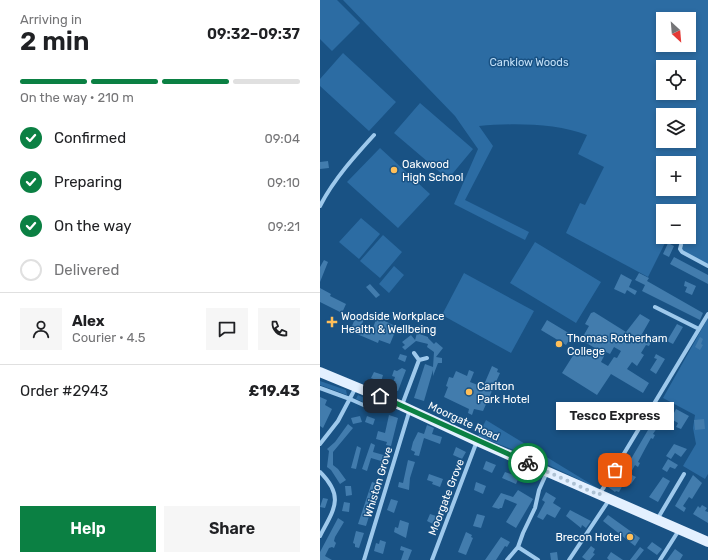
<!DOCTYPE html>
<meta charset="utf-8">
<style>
body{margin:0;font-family:Rubik,sans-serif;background:#f6f6f6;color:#202124;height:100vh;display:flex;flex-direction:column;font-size:15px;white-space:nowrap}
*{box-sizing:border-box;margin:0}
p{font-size:13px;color:#757577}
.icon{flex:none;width:22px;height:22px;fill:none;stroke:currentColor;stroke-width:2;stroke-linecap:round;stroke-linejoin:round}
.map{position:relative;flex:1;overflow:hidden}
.side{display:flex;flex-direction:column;background:#fff;width:320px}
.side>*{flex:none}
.needle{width:26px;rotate:154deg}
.controls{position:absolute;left:336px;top:12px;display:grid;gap:8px}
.controls a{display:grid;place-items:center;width:40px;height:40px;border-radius:0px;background:#fff;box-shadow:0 2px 6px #0003;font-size:20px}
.pin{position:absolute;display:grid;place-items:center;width:34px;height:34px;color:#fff;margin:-17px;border-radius:8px;box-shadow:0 2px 6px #0006}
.courier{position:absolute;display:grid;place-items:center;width:40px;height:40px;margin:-20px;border:3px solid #0b8043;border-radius:50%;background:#fff;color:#222;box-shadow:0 1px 5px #0007}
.bubble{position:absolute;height:28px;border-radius:0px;background:#fff;box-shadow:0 2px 6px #0003;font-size:13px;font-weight:600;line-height:28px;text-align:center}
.summary em{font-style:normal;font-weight:600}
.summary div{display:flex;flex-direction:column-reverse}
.summary{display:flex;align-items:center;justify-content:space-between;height:68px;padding:0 20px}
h1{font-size:26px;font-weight:600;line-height:30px}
.bar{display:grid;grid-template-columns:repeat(4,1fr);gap:6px 4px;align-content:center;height:48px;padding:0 20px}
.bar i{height:5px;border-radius:3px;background:#e0e0e0}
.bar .current{background:#0b8043}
.bar p{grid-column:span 4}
.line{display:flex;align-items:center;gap:10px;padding:0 20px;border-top:1px solid #e0e0e0}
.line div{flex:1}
.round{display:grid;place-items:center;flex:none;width:42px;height:42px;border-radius:0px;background:#f6f6f6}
ol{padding:0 20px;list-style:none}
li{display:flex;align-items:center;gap:12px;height:44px}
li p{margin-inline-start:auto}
li .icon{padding:4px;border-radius:50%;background:#0b8043;color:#fff;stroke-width:4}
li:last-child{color:#757577}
li i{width:22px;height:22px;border:2px solid #e0e0e0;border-radius:50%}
.cta{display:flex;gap:8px;margin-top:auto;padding:8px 20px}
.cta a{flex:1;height:46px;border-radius:0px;background:#0b8043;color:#fff;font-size:16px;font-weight:600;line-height:46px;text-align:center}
.cta a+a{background:#f6f6f6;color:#202124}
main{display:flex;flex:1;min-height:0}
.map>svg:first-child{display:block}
.green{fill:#2c6ca3;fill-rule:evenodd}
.building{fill:#427cad;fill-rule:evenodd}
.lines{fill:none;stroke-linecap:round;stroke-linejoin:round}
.minor{stroke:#9ec9ec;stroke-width:4}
.primary{stroke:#e3f0ff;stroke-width:10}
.done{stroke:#aec2d4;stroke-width:4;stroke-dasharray:0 7.2}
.route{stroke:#0b8043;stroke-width:5}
.poi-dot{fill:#ffbf59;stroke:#195284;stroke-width:1.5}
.labels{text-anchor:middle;stroke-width:3;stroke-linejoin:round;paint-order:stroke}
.park-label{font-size:11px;fill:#c3e1f9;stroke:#195284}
.poi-label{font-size:11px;fill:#fff;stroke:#195284;text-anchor:start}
.street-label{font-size:11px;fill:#fff;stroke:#195284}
</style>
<main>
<section class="side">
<div class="summary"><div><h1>2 min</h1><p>Arriving in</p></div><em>09:32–09:37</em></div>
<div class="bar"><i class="current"></i><i class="current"></i><i class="current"></i><i></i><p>On the way · 210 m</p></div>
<ol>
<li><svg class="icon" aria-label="check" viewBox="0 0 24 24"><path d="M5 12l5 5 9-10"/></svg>Confirmed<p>09:04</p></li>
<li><svg class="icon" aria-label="check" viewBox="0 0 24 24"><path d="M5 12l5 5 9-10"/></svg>Preparing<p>09:10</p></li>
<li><svg class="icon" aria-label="check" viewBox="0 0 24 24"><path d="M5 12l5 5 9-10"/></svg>On the way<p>09:21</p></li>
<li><i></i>Delivered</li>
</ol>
<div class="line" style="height:72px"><a class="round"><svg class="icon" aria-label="person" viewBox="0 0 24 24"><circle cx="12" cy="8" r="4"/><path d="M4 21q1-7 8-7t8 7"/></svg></a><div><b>Alex</b><p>Courier · 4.5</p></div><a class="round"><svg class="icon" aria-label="chat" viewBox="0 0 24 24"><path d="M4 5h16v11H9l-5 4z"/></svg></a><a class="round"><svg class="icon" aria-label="phone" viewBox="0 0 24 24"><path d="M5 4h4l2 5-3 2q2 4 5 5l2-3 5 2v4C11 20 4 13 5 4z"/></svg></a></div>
<div class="line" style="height:52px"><div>Order #2943</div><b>£19.43</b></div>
<div class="cta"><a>Help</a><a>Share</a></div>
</section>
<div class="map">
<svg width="388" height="560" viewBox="0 0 388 560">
<rect width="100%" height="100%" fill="#195284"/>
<path class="green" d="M0,0H17L40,23L12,51L0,39Z
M23,0H388V265L363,252L362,249L363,244L348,237L328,277L246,233L260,203L265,205L284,167L258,154L267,135C236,123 192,123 159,126L173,146L145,200L209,232L205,240L134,204L158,149L135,116ZM343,19H369V45H343ZM343,67H369V93H343ZM343,115H369V141H343ZM343,163H369V189H343ZM343,211H369V237H343Z
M23,53L76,102L49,131L0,86V79Z
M100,103L153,149L128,179L74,133Z
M60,148L110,194L78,228L27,182Z
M41,218L60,234L39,259L19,242Z
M63,235L82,252L60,278L40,261Z
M215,242L281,282L256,323L190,283Z
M74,266L84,275L69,293L59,284Z
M144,273L214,311L191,353L122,315Z
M388,318V474L385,479L363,466L376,444L373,428L375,415L343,398Z
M0,381L26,390L27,395L0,385Z
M38,395L61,405L60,409L36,399Z
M166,420L279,489L207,455L158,436Z"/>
<path class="building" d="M8,161L9,168L0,169V162Z
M348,243L354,246L349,257L343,254Z
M354,257L388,275V284L350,264Z
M4,260L8,262L0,282V267Z
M319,273L329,278L327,281L383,313L380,320L322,291L325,285L315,280Z
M301,274L312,280L309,287L317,291L315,295L307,290L305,294L294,289Z
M365,281L376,286L372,295L365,292L367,287L364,286Z
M50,284L60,295L56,298L46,287Z
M0,288L11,294L10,296L26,304L22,313L0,302Z
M274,312L306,332L320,314L330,320L322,334L332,340L329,346L326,345L321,353L324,355L317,366L312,362L307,369L329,383L323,393L291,374L277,395L242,373L254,354L275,348L261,340L269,326L265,324L271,313ZM294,347L301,351L297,358L294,357L288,366L281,362L286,352L290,354Z
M36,316L44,319L40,329L51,333L57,317L77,327L70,344L59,340L58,343L30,331Z
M227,320L252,335L246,345L221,330Z
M357,324L363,327L353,344L347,341Z
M97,333L108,337V338L114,344L116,342L123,348L116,357L122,358V363H118L113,376V370L104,401L94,398L105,364L113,367L114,352L107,347L108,344L96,341L85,350L82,347L85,345L82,342L91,335L95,340Z
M380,337L383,339L381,344L383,345L380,350L375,347Z
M80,354L87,356L85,362L78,359Z
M336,354L345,359L336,374L330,370L337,359L334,358Z
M172,366L178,369L177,372L180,373L163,411L154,409L152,415L148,413L149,409L124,397L128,387L126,386L129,377L133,378L136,371L147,376L149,370L154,372L150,382L163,387Z
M82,368L86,370L78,391L71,389L75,377L72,376L74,370L77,371Z
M54,372L63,375L61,382L51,378Z
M0,397L7,400L5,405L12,409L3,428L0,426Z
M356,409L369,416L361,429L356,427L358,423L351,419Z
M69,415L78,418L71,446L66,445L67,442L56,439L58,431L65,433Z
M40,416L42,422L33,424L31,418Z
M47,416L55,419L53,425L45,422Z
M335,418L341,422L333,434L335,435L333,439L331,438L326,447L318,462L320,463L318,467L315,465L310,474L316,477L311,484L308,482L304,483L299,492L296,491L295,492L288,487L298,471H304Z
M384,419L385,429L375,430L374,420Z
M28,424L33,428L13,452V465L18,469L26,480L20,484L11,470L7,467L9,451L7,449L15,442Z
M107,425L114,428L112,434L122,437L120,444L104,438L99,456L94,455L95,452L91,450L93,442L98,432L104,434Z
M51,443L55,445L53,452L67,456L64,465L60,464L61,461L51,458L47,471L42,469Z
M354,444L367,449L361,457L355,453L351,459L346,456Z
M37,446L41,448L36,469L31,468Z
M136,447L146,452L142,459L133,455Z
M348,459L358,465L355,469L350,467L347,472L342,469Z
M88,460L95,462L90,478L89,490L78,487L79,482L83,483Z
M166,461L176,465L172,473L163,469Z
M185,472L199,477L196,484L182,478Z
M109,474L123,479L120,487L112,484L113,482L107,480Z
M373,475L382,483L372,499L369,497L363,506L366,508L364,512L355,506Z
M343,477L350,481L338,502L329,497Z
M52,482L59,484L46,526L38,524Z
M156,482L166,486L163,494L154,490Z
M25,486H31L32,495L26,496Z
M198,490L213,499L196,528L186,522L197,504L185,499L182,508H180L179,509L172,507L181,493L193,497Z
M226,492L236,498L233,503L241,508L235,518L227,514L223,520L217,517L225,502L222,500Z
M3,498L8,499L5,508L0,507Z
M71,499L78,501L74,513L67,510Z
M24,502L30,503L29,512L22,511Z
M382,505L387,508L385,511L388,512V523L373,514L378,506L380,508Z
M250,510L271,521L266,528L262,525L261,528L246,516Z
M110,514L116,516L113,524L107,521Z
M157,514L165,516L161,528L153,526Z
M288,515L320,538L315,546L283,521Z
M18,518L24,522L15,537L14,541L16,543L14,548L12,547L9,548L5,556L12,560H0V552Z
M80,520L89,523L86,538L74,532L75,527L78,528Z
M36,531L44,533L39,548L35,547V544L33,543Z
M146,532L152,535L151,537L153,538L146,555L138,552Z
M181,537L190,542L187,547L185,546L176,560H165Z
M60,540L66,542L63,554L54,551L56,543L59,544Z
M332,542L342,549L337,555L327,548Z
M81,546L92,550L88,560H81L84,551L80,550Z
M271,546L275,549L273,553L275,554L270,560H266L262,557Z
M320,547L324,550L316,560H310Z
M355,549L363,555L360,560H347Z
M237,552L238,560H231L230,553Z
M291,552L303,560H289L287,558Z"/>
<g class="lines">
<path class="minor" d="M0,206C14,179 34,157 54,135
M361,245L360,249L362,252L388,266
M335,307L379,329
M94,353L99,360L107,358
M0,388L30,399L57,411
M82,405L99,360
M0,444L18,421L36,387
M0,472C25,497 14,509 0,536
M279,495L388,314
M338,518L364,474
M198,547L218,560
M44,560L90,409
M112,560L157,441
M187,560L198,547L203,533L215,508L219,490L227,472
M249,560L289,500
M340,560L359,530"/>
<path class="primary" d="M0,372L82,406L157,441L388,542"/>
</g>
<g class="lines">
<path class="done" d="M208,463L279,495L295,470"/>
<path class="route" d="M60,396L208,463"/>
</g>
<g class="poi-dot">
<circle cx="74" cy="170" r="4"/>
<path d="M10 316h4v4h4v4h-4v4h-4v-4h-4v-4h4z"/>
<circle cx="239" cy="344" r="4"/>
<circle cx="149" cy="392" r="4"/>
<circle cx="310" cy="537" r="4"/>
</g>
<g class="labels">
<g class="park-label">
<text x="209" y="66">Canklow Woods</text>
</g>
<g class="poi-label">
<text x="82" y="168">Oakwood<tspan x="82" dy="13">High School</tspan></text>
<text x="21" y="320">Woodside Workplace<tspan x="21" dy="13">Health &amp; Wellbeing</tspan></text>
<text x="247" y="342">Thomas Rotherham<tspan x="247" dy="13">College</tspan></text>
<text x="157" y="390">Carlton<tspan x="157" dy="13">Park Hotel</tspan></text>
<text x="302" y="541" text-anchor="end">Brecon Hotel</text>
</g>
<g class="street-label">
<text transform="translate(144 421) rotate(25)" y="4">Moorgate Road</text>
<text transform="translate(58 482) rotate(-73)" y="4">Whiston Grove</text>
<text transform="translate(126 497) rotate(-69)" y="4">Moorgate Grove</text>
</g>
</g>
</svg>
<div class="controls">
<a><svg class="needle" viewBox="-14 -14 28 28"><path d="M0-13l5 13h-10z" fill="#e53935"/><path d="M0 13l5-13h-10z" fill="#757577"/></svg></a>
<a><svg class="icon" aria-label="locate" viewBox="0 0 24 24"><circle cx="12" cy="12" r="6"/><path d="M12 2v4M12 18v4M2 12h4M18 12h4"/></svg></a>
<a><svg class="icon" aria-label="layers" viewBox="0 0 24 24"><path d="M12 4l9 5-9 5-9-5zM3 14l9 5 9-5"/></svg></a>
<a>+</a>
<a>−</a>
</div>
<div class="pin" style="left:295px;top:470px;background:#ea580c"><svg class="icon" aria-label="bag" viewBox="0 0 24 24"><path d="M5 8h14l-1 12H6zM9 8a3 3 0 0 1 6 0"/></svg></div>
<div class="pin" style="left:60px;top:396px;background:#1f2937"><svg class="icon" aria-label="home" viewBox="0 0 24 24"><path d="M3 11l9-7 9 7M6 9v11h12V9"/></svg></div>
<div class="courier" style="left:208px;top:463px"><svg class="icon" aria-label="bike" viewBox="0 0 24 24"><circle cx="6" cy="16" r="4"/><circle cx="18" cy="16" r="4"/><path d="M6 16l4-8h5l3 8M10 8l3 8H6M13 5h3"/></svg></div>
<div class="bubble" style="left:236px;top:402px;width:118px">Tesco Express</div>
</div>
</main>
